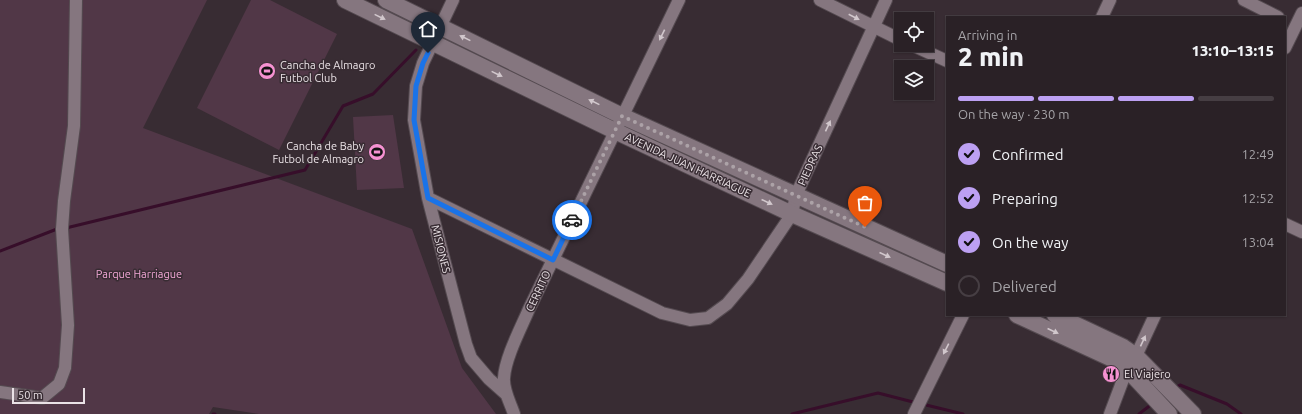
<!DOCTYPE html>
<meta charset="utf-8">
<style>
body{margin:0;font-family:Ubuntu,sans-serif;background:#32292e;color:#f1f3f6;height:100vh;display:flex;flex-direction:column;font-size:15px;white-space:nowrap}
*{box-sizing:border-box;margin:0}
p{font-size:13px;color:#a5a3a7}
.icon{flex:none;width:22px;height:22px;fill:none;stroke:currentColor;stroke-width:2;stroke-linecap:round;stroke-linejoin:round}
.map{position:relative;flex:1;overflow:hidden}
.drawer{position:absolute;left:946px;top:16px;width:340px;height:300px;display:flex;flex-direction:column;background:#2a2126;border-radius:0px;box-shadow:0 1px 3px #0004,0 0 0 1px #463e43}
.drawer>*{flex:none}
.fabs{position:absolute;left:894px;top:12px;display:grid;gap:8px}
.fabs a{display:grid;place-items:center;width:40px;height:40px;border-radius:0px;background:#2a2126;box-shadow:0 1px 3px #0004,0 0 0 1px #463e43;font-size:20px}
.scale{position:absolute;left:12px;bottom:10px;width:73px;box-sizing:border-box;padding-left:4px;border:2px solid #eae2e6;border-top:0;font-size:11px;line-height:14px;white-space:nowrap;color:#eae2e6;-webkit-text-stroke:3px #382c33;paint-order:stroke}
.pin{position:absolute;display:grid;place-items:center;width:34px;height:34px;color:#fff;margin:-41px -17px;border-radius:50% 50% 50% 0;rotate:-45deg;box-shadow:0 0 4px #0007}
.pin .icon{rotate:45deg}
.courier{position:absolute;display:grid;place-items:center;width:40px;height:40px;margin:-20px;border:3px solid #1a73e8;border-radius:50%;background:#fff;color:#222;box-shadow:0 1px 5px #0007}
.overview em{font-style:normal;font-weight:800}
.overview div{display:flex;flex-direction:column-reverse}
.overview{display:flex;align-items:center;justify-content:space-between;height:68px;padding:0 12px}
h1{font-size:26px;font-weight:800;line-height:30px}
.bar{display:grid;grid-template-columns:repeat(4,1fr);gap:6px 4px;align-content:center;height:48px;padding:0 12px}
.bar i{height:5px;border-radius:3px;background:#463e43}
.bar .current{background:#bca0f2}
.bar p{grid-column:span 4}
ol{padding:0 12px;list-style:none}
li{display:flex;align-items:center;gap:12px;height:44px}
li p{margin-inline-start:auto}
li .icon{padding:4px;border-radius:50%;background:#bca0f2;color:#111;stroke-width:4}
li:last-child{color:#a5a3a7}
li i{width:22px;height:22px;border:2px solid #463e43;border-radius:50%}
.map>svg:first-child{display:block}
.green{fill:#513747}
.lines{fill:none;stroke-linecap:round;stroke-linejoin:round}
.stream{stroke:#370e2a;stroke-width:3}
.street-casing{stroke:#544a50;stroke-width:14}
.secondary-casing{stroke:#544a50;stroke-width:18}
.street{stroke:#85767f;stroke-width:12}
.secondary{stroke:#85767f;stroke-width:16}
.oneway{fill:#d1c7cc}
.done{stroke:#aca2a7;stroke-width:4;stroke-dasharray:0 7.2}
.route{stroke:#1a73e8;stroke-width:5}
.labels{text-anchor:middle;stroke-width:3;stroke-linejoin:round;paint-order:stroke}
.poi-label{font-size:11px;fill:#eae2e6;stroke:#382c33;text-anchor:start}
.street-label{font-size:11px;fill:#eae2e6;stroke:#382c33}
.park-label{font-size:11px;fill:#f2a7d6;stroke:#382c33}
</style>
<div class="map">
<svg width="1302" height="414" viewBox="0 0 1302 414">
<rect width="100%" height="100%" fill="#382c33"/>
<path class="green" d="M0,0H207L143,128L412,229L462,368L496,414H259L213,407L209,414H0Z
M251,0H270L337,34L279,150L197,108Z
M393,115L404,188L357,190L353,117Z"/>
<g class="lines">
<path class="stream" d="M66,228L305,170L343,106L373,94L416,50
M0,251L57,229
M1175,388L1180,385L1227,404L1241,414
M922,404L963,414
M213,414H215
M792,414L878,393L917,403
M1139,414L1152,404"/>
<g class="street-casing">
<path id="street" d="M453,0L423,63L416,86L414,120L428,198L466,344L471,358L489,379L507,395
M820,0L901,40
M1244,0L1278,17
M1102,17L1110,0
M912,45L947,61
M1285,48L1302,13
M428,198L662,313L690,320L708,318L727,304L748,279L792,214L796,195L886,0
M1285,224L1302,232
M0,392L42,398L59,384L65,368L68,325L62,229L64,201L74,126L76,0
M514,414C510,402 503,390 504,378C505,358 521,328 529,309L679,0
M914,414L963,315
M1110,414L1127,369L1136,356L1155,315"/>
</g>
<g class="secondary-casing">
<path id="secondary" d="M345,0L615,131L792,214L947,283
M386,0L622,116L947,264
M1017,315L1117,361L1127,369L1169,414
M1055,315L1123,347L1136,356L1193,414"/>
</g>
<use href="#street" class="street"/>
<use href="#secondary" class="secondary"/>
</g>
<defs><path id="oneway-solid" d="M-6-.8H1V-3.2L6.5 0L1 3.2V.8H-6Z"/></defs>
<g class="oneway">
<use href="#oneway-solid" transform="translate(380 17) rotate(26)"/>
<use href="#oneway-solid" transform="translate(854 17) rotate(27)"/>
<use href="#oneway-solid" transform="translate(662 35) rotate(116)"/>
<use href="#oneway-solid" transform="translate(465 38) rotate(-154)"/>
<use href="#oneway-solid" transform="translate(497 74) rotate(26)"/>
<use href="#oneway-solid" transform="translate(594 102) rotate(-154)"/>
<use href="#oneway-solid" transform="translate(828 126) rotate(-65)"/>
<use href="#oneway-solid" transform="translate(767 202) rotate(25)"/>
<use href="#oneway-solid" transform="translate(885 255) rotate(24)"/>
<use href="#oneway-solid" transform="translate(1053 331) rotate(25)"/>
<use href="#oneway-solid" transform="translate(1143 341) rotate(-65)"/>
<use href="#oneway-solid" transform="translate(946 349) rotate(117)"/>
</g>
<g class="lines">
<path class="done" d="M572,220L622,116L865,227"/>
<path class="route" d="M428,53L423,63L416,86L414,120L428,198L553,260L572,220"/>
</g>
<defs>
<g id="stadium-disc" transform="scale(0.9)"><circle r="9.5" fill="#f591d1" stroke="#382c33"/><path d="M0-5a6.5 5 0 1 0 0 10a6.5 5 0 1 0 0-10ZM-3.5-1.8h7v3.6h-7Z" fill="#111"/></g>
<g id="restaurant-disc" transform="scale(0.9)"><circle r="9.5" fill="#f591d1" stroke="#382c33"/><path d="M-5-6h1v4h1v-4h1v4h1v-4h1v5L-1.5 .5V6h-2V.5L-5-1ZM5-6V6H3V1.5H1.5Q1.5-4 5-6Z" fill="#111"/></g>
</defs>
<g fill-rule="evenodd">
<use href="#stadium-disc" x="267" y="71"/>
<use href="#stadium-disc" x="377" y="152"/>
<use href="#restaurant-disc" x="1111" y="374"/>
</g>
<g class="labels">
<g class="poi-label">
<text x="280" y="69">Cancha de Almagro<tspan x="280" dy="13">Futbol Club</tspan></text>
<text x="364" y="150" text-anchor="end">Cancha de Baby<tspan x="364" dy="13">Futbol de Almagro</tspan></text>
<text x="1124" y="378">El Viajero</text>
</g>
<g class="street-label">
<text transform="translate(688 165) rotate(25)" y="4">AVENIDA JUAN HARRIAGUE</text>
<text transform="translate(810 165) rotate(-65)" y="4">PIEDRAS</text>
<text transform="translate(441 249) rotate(76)" y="4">MISIONES</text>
<text transform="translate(538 291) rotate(-65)" y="4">CERRITO</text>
</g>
<g class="park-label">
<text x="139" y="278">Parque Harriague</text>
</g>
</g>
</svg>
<div class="fabs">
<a><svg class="icon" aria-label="locate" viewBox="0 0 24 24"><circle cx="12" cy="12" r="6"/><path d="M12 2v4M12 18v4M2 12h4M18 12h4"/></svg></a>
<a><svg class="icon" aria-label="layers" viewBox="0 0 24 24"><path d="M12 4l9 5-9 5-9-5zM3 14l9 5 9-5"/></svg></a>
</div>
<div class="scale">50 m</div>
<div class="pin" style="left:865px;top:227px;background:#ea580c"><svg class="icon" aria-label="bag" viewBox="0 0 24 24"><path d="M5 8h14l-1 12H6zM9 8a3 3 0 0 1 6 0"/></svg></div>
<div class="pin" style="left:428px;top:53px;background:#1f2937"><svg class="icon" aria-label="home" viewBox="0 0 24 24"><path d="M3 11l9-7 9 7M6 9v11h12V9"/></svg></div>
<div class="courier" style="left:572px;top:220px"><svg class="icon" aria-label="car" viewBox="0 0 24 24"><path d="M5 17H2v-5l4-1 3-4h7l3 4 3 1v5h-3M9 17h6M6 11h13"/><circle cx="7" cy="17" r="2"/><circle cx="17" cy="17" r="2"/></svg></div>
<section class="drawer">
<div class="overview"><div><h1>2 min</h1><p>Arriving in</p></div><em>13:10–13:15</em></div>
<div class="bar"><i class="current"></i><i class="current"></i><i class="current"></i><i></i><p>On the way · 230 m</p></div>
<ol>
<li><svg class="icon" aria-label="check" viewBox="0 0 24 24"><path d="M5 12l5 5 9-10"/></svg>Confirmed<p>12:49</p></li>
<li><svg class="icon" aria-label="check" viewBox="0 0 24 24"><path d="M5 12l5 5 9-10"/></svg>Preparing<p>12:52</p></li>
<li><svg class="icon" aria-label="check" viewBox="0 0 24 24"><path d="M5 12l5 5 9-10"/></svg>On the way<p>13:04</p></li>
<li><i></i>Delivered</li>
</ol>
</section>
</div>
